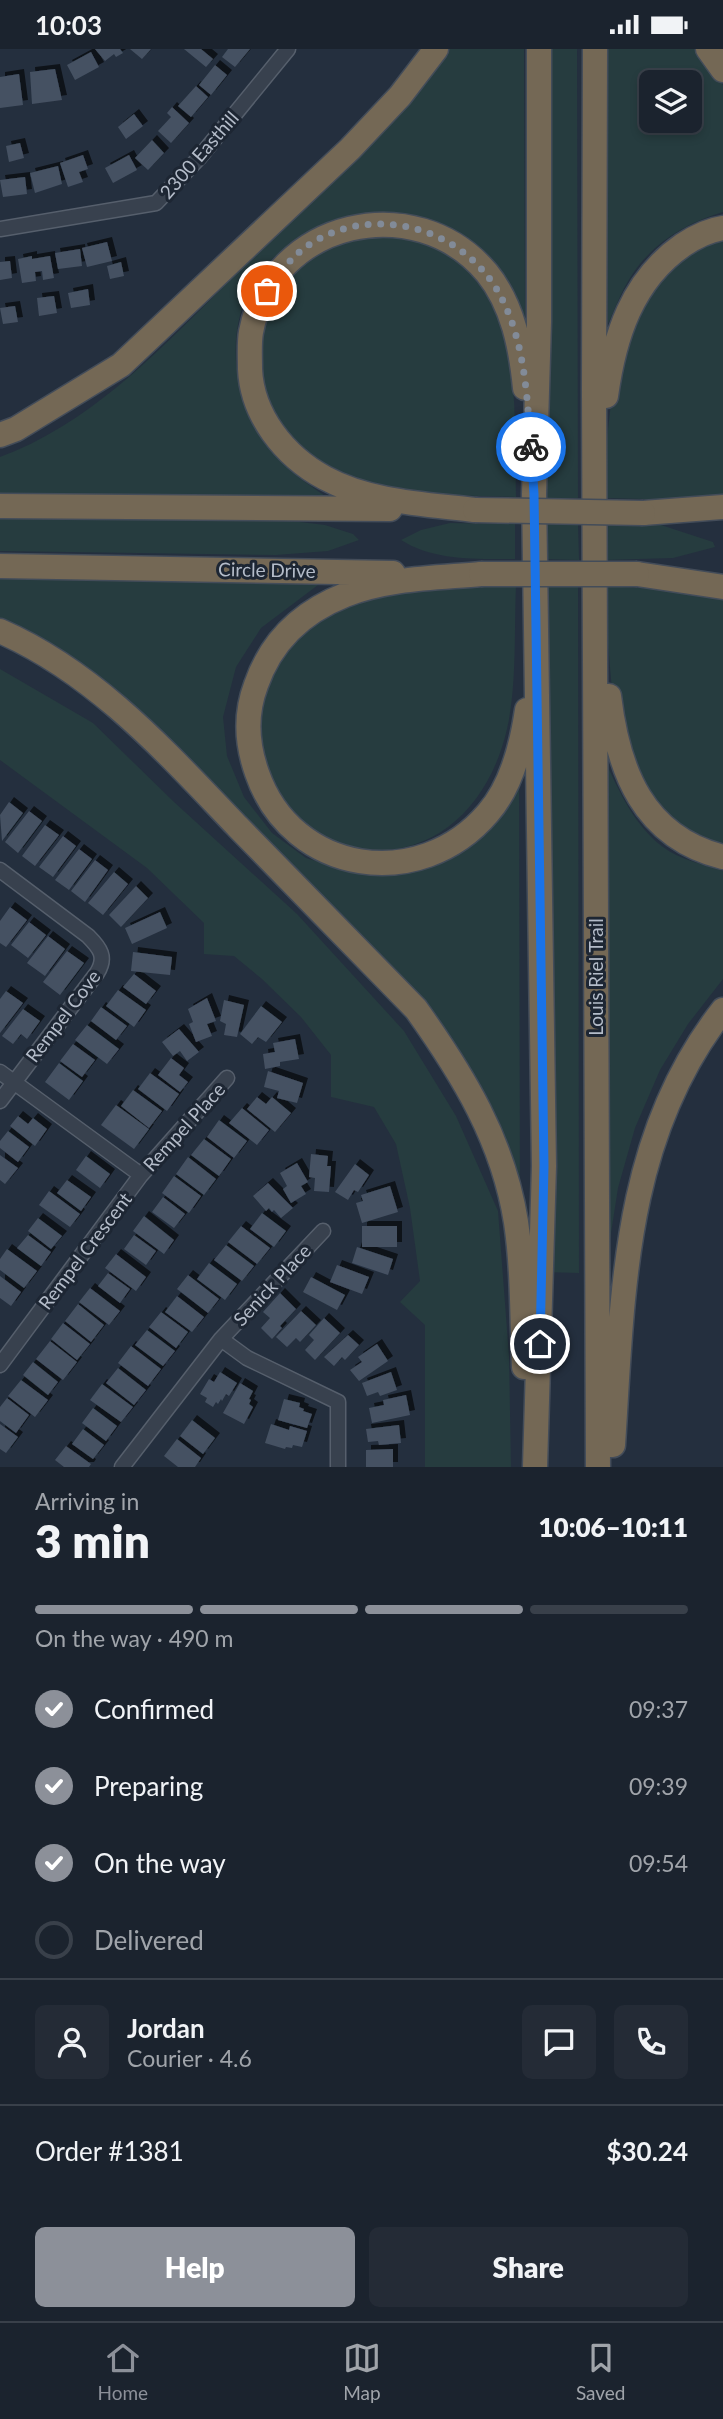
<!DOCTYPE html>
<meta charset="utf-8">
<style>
body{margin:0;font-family:Lato,sans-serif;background:#242b36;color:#f1f3f6;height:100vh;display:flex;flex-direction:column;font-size:26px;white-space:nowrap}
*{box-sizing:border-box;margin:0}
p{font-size:23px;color:#a0a4aa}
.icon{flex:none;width:38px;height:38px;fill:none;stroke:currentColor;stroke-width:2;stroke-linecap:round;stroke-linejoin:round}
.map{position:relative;height:1418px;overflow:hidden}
.details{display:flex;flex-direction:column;background:#1b232e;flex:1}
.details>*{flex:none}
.fabs{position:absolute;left:639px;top:21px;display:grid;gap:14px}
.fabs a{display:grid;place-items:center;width:63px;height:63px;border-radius:10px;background:#1b232e;box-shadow:0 4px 10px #0003,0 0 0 2px #39404a;font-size:35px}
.pin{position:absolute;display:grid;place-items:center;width:60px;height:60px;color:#fff;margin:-30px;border:4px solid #fff;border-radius:50%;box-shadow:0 2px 7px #0007}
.courier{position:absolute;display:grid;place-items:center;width:70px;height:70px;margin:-35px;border:5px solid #1a73e8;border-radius:50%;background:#fff;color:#222;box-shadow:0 2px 9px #0007}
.overview em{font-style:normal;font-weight:800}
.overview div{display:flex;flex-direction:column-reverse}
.overview{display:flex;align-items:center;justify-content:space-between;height:119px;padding:0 35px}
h1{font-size:46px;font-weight:800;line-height:52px}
.bar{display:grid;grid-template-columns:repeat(4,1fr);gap:10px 7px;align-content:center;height:84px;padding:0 35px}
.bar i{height:9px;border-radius:5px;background:#39404a}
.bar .on{background:#8c9099}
.bar p{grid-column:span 4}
.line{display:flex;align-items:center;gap:18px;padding:0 35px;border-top:2px solid #39404a}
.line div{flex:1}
.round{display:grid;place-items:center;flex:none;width:74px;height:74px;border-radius:10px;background:#242b36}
ol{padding:0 35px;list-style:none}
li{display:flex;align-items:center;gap:21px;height:77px}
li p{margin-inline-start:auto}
li .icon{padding:7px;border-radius:50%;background:#8c9099;color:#fff;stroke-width:4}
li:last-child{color:#a0a4aa}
li i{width:38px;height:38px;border:4px solid #39404a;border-radius:50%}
.cta{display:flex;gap:14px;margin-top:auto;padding:14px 35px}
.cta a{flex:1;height:80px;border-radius:10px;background:#8c9099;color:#fff;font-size:28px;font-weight:800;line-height:80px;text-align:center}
.cta a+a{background:#242b36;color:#f1f3f6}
.status{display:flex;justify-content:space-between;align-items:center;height:49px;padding:0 35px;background:#1b232e;direction:ltr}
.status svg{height:19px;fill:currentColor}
.dock{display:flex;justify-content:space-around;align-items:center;height:98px;border-top:2px solid #39404a;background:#1b232e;font-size:19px;color:#a0a4aa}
.dock a{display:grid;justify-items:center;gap:4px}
.dock .on{color:#8c9099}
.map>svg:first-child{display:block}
.green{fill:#263c3f;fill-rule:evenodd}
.building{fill:#455162;filter:url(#shadow)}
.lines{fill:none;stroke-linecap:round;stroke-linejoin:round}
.minor-casing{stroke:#565f6c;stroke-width:17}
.motorway-casing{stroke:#434c59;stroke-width:27}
.minor{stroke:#38414e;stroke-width:14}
.motorway{stroke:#746855;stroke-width:24}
.motorway-bridge-casing{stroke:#434c59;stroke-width:27;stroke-linecap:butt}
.motorway-bridge{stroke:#746855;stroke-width:24}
.done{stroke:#828b98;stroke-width:7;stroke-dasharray:0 12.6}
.route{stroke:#1a73e8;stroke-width:9}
.labels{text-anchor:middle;stroke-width:6;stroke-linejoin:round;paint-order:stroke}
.street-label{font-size:19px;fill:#b4bcc9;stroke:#1d2633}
</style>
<div class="status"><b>10:03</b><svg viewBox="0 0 49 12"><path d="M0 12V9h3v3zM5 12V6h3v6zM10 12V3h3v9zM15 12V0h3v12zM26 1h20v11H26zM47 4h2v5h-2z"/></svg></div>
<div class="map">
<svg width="723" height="1418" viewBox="0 0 723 1418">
<defs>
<filter id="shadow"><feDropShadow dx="5" dy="-5" stdDeviation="0" flood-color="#0009"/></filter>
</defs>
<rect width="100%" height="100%" fill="#242f3e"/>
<path class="green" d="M444,0H524L525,271C513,247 502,223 482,204C429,153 345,150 288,196C278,205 265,215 258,226C222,280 232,352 270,401C286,421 311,437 332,452L0,446V408C85,377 153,308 215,246C295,167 369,83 444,0Z
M542,0H577L578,449H540Z
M608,0H694L723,36V163C685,174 651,195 630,229C621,243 615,260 608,275ZM651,33H690V72H651Z
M372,184C390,187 414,187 430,194C465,211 500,255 507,293C517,344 515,397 516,448L397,445L359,438L298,402L257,340L259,266L305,205Z
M723,188V449L683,451L603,449L604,416L615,318L629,274L675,211Z
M0,468L276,470L325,476L353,485L359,491L328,502L276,506L0,502Z
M450,474L515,475V510C477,510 434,512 401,491L421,481Z
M541,475H578L579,511L541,510Z
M603,475L661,476L713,493L715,498L673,509L604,511Z
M0,525L326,530L261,579L236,618L223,668L227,707L244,748L272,784L306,809L357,824L446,806L519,716L520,1191L454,1007L215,747L0,571Z
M516,537C514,581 517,637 507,680C486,771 415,825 322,792C310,787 279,753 267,742L255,644L309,566L412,538Z
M540,537H578L579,1224L544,1223Z
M603,537L723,543V800L690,788L649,751L614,665Z
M0,620L93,674L174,753L297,865L404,982L456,1067L498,1162L509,1307L511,1418H425V1276L400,1253L420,1232L410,1159L396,1095L374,1058L331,1048V1006L301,968L262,930L234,907L204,905V874L147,819L0,711Z
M601,703C617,737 632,775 663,798C680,811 703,815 723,822V930L688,975L660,1021L635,1079L618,1139L607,1210Z"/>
<path class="building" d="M95,0H120L123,4L116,8L114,5L105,12Z
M130,0H151L142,10Z
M184,0H201L213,10L206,18Z
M228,0H250L235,18L222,8Z
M91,3L99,18L75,31L67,16Z
M215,16L227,26L211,46L199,36Z
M55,20L62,51L32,55L30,23Z
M19,25L23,56L0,59V28Z
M196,37L208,48L191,68L178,57Z
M172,58L189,74L171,94L158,82L171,68L167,64Z
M134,65L143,77L126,90L118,78Z
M152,91L164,104L148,121L135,109Z
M20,94L24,109L9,113L6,97Z
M83,106L88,120L79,123L83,133L68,138L60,114Z
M129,106L137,121L113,134L105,119Z
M58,117L62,135L35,144L30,124Z
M25,128L27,145L3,148L0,131Z
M107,193L112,212L87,218L82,199Z
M80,200L82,217L58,220L55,204Z
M32,207V210L50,207L54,229L43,231L42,222L35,223L36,232L22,234L18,210Z
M10,212L12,229L0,231V213Z
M121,213L124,227L110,230L107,217Z
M88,240L90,256L71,259L68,244Z
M54,247L57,264L39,267L37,249Z
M15,257L18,273L3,275L0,259Z
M9,753L23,764L2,792L0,766Z
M29,762L42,772L18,804L5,793Z
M45,776L59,786L35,817L22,807Z
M63,787L76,797L53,828L39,818Z
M79,800L92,810L69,841L55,831Z
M95,811L108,821L85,853L71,842Z
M114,823L128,835L103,866L88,854Z
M136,837L148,849L121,878L109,866Z
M10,858L27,871L6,898L0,894V872Z
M160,863L167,879L132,895L125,879Z
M29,873L46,886L28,909L11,896Z
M48,887L65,900L45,927L27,914Z
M67,902L84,914L60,946L43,933Z
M133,903L172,908L170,926L131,922Z
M134,925L156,942L146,955L123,938Z
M118,941L146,961L134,978L106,957Z
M6,942L23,954L0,984V950Z
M207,949L216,972L207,975L212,987L196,993L189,975L193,973L188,960Z
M224,951L244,956L237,988L224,986L226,975L220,972Z
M261,957L282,973L266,993L258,988L252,995L240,985Z
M101,958L127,977L116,991L91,972Z
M23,960L40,972L27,990L21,985L13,995L2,987Z
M87,976L119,1000L107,1015L75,991Z
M179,980L199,1003L187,1012L180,1002L173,1007L162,993Z
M295,990L299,1010L280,1013V1017L265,1020L263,1005L275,1003L273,994Z
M73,995L95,1011L82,1028L60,1012Z
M171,1009L184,1019L179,1026L188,1033L180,1043L158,1026Z
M59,1014L83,1032L69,1051L45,1033Z
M268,1022L303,1034L297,1054L277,1049L279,1042L264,1038Z
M150,1024L179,1045L167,1062L138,1040Z
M133,1041L162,1062L149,1079L121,1057Z
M257,1048L266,1055L272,1048L291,1064L275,1083L247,1060Z
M116,1056L149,1080L134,1100L101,1076Z
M242,1059L269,1081L257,1096L229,1074Z
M18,1067L28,1075L33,1069L47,1080L35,1097L10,1077Z
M219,1071L247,1092L234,1109L207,1088Z
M8,1082L29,1098L18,1113L0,1099V1092Z
M204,1090L231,1110L219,1127L191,1106Z
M311,1105L328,1107L327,1117H331L329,1143L314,1142L315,1129L309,1128Z
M0,1106L18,1119L5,1135L0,1131Z
M86,1107L110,1125L100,1139L76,1121Z
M188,1108L216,1130L204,1146L176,1125Z
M297,1114L308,1133L301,1137L306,1145L291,1154L283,1140L287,1137L280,1124Z
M355,1115L369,1126L358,1143L354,1141L348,1151L335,1143Z
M174,1127L201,1147L189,1164L162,1144Z
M67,1131L91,1148L81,1162L57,1144Z
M268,1134L293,1159L281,1169L274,1161L272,1163L269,1159L266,1162L253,1147Z
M390,1137L398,1163L362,1174L356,1154L363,1152L361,1146Z
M49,1142L80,1165L70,1178L39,1156Z
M163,1148L185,1165L174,1179L152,1163Z
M262,1164L286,1182L274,1198L250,1180Z
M144,1167L174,1191L164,1205L133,1182Z
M38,1169L62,1187L51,1200L28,1182Z
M241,1177L270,1199L257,1215L228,1193Z
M362,1177H397V1198H362Z
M28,1186L51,1203L41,1217L17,1199Z
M134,1186L156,1202L146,1216L124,1200Z
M226,1196L254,1217L242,1232L214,1211Z
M357,1198L393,1210L388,1226L352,1214Z
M7,1200L37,1222L24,1239L0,1221V1210Z
M116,1205L146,1228L136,1242L105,1219Z
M209,1214L237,1235L225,1251L197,1230Z
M337,1216L369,1228L362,1245L330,1233Z
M108,1224L130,1240L120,1254L98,1237Z
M188,1226L219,1250L208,1264L177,1240Z
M0,1227L21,1243L11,1257L0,1249Z
M311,1228L345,1246L337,1261L303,1243Z
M90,1239L120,1262L109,1276L79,1253Z
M280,1244L296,1260L280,1277L282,1279L272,1290L261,1279L270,1269L263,1263Z
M177,1247L204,1268L192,1283L165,1263Z
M78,1255L104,1276L91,1293L65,1272Z
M301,1262L316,1276L300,1293L296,1289L287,1298L276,1288Z
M161,1263L188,1283L176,1299L149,1278Z
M324,1269L340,1284L315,1311L305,1301L314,1291L309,1286Z
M63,1274L90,1295L77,1311L51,1290Z
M147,1281L175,1302L163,1317L135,1296Z
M348,1286L359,1296L345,1311L342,1308L334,1317L324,1308Z
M50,1292L77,1313L63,1331L36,1310Z
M377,1295L388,1312L359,1332L350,1321L362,1313L358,1308Z
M131,1297L161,1320L148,1337L118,1314Z
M33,1313L58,1333L48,1346L23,1326Z
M118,1319L146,1341L134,1356L106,1334Z
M220,1323L237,1334L229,1347L226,1345L222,1352L221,1350L218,1355L216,1353L213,1358L205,1353L207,1349L200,1345L209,1330L214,1333Z
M391,1323L397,1341L380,1347L378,1343L367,1347L362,1334Z
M21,1331L48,1351L35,1368L8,1347Z
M240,1334L253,1342L249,1350L251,1351L249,1355L253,1358L244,1375L223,1364Z
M102,1335L133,1358L121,1373L90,1351Z
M406,1346L410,1366L372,1374L369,1359L384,1356L383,1351Z
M7,1349L29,1366L16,1384L0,1372V1358Z
M284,1350L300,1354L299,1358L304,1360L303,1362L312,1365L307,1379L278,1371Z
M93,1359L117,1377L106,1392L82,1374Z
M192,1371L215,1389L203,1405L180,1387Z
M0,1375L18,1388L6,1404L0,1400Z
M271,1375L289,1381L290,1377L307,1382L302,1398L293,1396L292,1399L286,1398L285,1400L265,1394Z
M399,1376L401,1394L379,1396L378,1392L368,1393L366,1380Z
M83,1380L104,1396L93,1410L72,1395Z
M177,1390L201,1409L195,1418H178L164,1407Z
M66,1397L91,1415L89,1418H64L55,1411Z
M393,1400V1418H366V1401Z"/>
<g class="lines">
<g class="minor-casing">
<path id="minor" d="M0,180L156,154L199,109L288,0
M0,821L88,887C100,899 107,908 97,924L0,1052
M0,1023L141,1126L0,1316
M141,1126L227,1029
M221,1290L323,1182
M122,1418L221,1290L247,1309L338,1353V1418"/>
</g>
<g class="motorway-casing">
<path id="motorway" d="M595,0L594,341L598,1418
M708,0L723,21
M606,347C614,288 632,231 683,196C695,188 709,181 723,179
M0,386L16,380L121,316L350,100L400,47L436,0
M0,457L390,460
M475,461C425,455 369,453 325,429C284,407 252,366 250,320C250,308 249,294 251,283C272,171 416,139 487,224C513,256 521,299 525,339
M643,464L723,458
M0,517L393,524
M481,525C436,529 388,529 345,546C302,563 271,592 256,636C245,665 247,696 257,724C292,826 420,844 488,764C511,738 522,695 527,661
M637,525L723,538
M0,582C96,624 166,703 237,777C297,838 357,899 416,960C463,1026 503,1091 516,1173C523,1220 522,1270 524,1318
M609,647C618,722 643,788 723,808
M613,1396C623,1243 623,1088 723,961
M535,1418L544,1117L534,445L539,273V0"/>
</g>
<use href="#minor" class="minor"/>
<use href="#motorway" class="motorway"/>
<g class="motorway-bridge-casing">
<path id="motorway-bridge" d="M475,461L643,464
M481,525H637"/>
</g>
<use href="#motorway-bridge" class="motorway-bridge"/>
</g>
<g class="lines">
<path class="done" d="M267,242C279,224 292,207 310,195C376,153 466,180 501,248C525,294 527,348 531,398"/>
<path class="route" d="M531,398L534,445L544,1117L540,1295"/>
</g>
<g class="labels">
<g class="street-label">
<text transform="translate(199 106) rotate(-49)" y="7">2300 Easthill</text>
<text transform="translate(267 521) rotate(1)" y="7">Circle Drive</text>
<text transform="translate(596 928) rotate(-90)" y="7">Louis Riel Trail</text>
<text transform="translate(63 967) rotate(-53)" y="7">Rempel Cove</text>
<text transform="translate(184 1078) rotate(-48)" y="7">Rempel Place</text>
<text transform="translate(85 1202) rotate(-53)" y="7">Rempel Crescent</text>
<text transform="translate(272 1236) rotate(-47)" y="7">Senick Place</text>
</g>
</g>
</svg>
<div class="fabs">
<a><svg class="icon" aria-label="layers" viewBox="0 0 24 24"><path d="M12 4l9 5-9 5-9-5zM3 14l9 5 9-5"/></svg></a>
</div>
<div class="pin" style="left:267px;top:242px;background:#ea580c"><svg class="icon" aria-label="bag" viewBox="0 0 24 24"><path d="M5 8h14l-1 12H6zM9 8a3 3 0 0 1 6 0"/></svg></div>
<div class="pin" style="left:540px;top:1295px;background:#1f2937"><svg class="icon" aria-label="home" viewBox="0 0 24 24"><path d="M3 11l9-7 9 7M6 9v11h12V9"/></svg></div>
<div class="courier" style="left:531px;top:398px"><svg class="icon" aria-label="bike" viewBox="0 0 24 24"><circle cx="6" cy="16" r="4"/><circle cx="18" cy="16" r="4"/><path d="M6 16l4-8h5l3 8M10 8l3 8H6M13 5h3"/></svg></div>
</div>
<section class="details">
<div class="overview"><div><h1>3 min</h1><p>Arriving in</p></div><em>10:06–10:11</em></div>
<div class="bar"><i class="on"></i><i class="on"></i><i class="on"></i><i></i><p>On the way · 490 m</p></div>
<ol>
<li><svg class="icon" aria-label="check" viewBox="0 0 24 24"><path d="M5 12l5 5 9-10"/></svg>Confirmed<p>09:37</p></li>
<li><svg class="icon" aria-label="check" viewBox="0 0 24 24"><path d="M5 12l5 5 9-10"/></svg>Preparing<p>09:39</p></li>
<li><svg class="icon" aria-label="check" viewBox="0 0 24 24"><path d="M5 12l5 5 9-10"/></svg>On the way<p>09:54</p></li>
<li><i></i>Delivered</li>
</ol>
<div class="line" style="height:126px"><a class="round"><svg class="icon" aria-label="person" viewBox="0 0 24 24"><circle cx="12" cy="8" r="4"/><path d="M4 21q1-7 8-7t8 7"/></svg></a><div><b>Jordan</b><p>Courier · 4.6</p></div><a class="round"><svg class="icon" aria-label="chat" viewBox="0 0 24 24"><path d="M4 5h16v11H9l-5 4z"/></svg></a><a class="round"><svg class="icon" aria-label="phone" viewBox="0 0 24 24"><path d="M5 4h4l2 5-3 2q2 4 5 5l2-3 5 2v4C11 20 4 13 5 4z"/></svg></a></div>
<div class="line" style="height:91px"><div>Order #1381</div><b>$30.24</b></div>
<div class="cta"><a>Help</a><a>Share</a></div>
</section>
<nav class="dock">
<a class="on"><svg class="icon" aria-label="home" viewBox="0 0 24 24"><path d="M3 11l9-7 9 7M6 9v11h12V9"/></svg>Home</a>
<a><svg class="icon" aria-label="map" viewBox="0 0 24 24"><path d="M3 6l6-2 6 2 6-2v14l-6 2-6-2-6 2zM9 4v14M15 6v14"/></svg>Map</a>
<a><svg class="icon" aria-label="saved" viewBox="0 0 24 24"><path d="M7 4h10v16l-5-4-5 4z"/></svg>Saved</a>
</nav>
